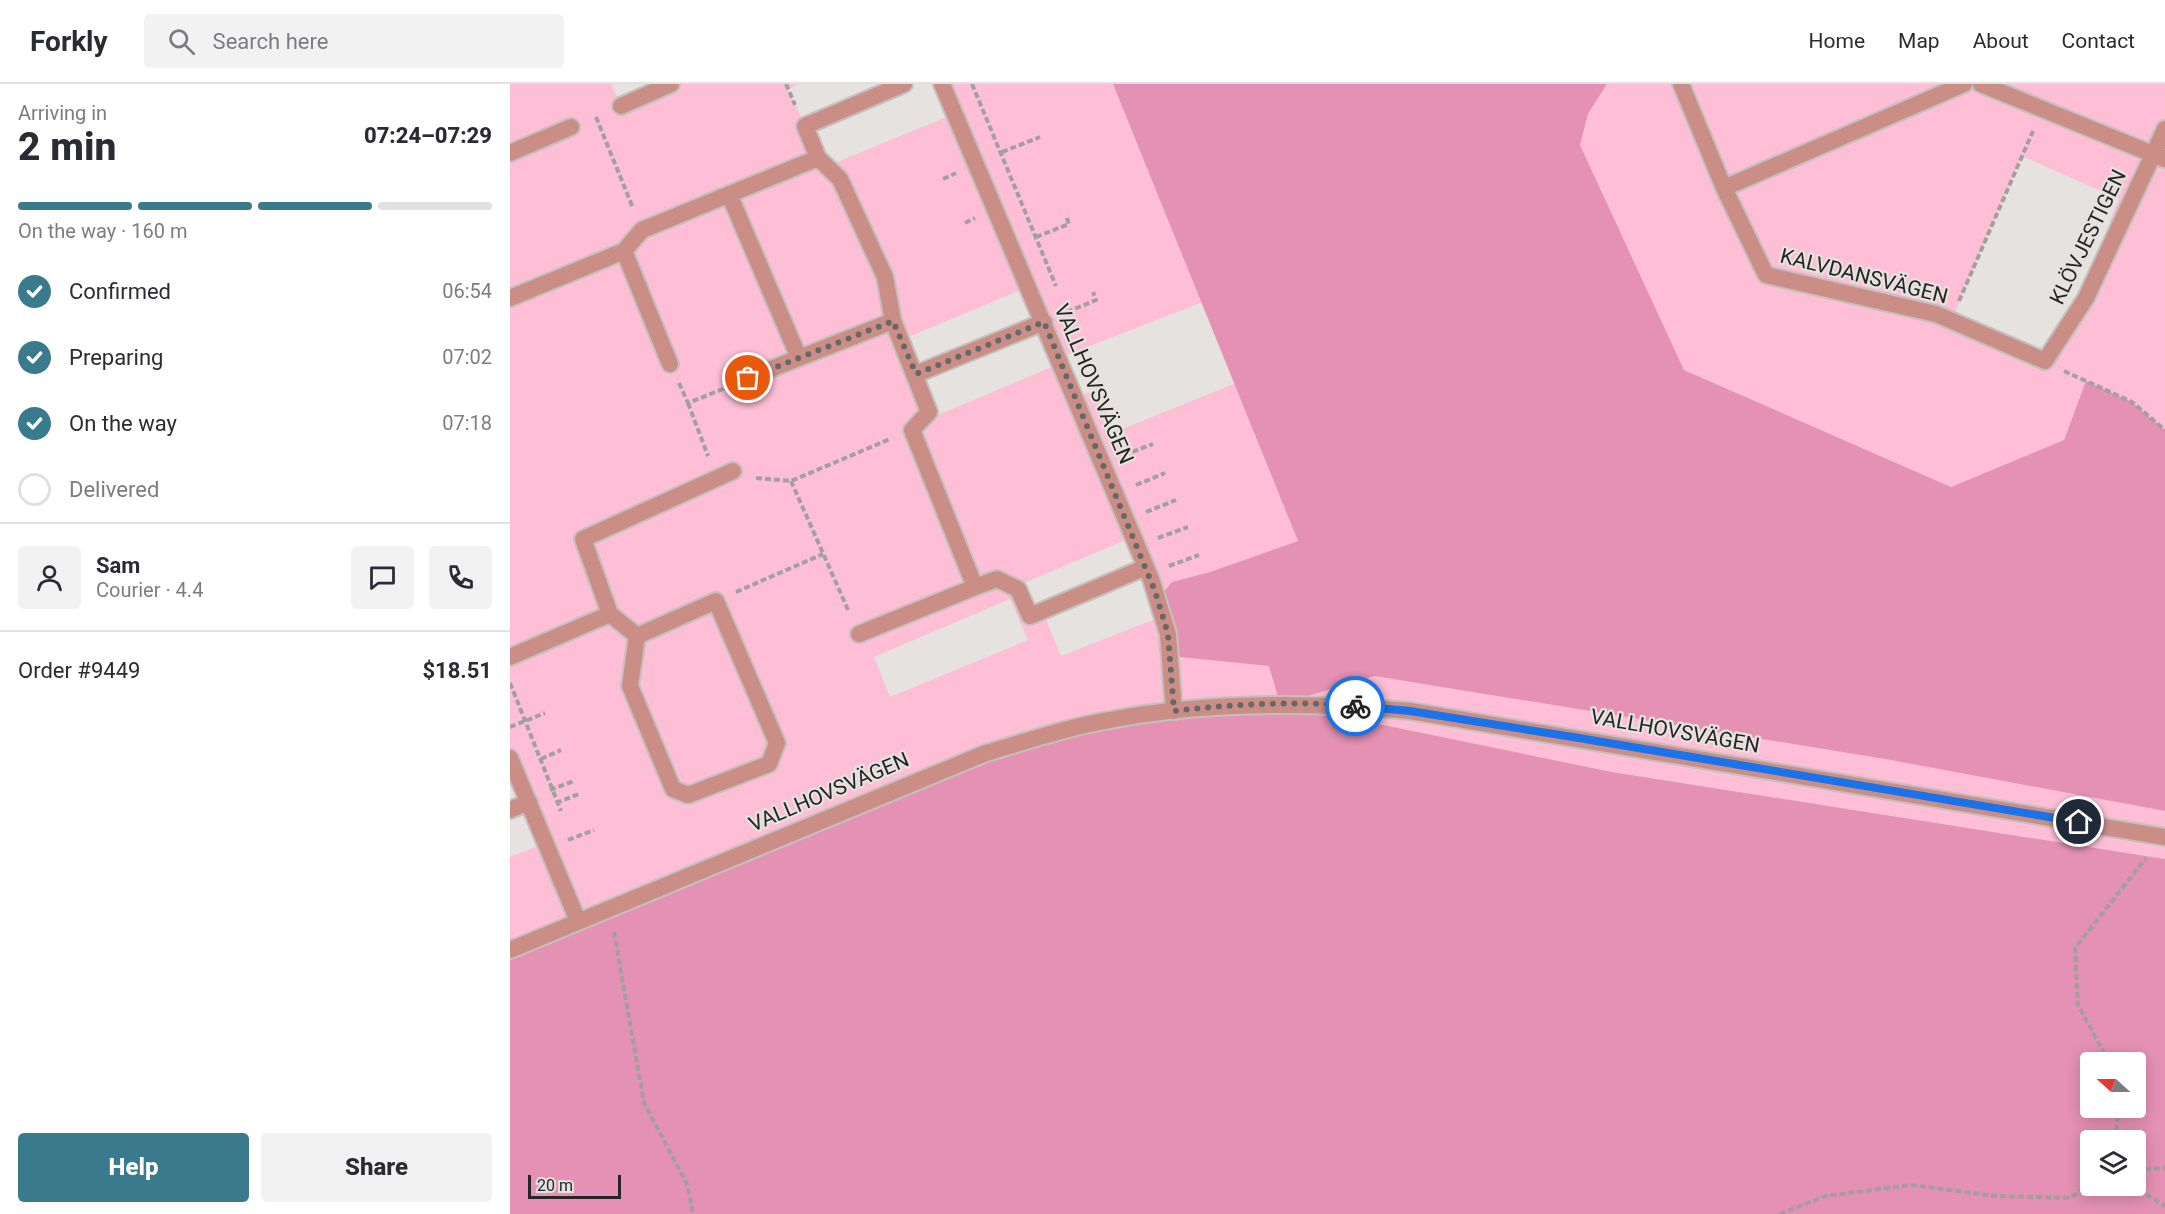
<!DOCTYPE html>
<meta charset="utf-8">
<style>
body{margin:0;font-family:Roboto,sans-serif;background:#f2f2f3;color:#2b2b33;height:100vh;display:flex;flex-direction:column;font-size:22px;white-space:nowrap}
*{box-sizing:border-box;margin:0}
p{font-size:20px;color:#7c7c81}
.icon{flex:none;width:33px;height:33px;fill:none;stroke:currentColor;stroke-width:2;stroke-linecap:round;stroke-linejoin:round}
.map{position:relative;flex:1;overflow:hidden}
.details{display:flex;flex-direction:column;background:#fff;width:510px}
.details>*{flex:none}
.needle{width:39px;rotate:291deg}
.controls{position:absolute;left:1570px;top:968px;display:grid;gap:12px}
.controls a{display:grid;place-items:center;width:66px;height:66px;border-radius:6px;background:#fff;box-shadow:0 3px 15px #0003;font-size:30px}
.scale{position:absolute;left:18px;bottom:15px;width:93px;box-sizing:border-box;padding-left:6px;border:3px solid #262525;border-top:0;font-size:16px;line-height:21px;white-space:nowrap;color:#262525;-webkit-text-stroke:4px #e5e2e0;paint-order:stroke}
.pin{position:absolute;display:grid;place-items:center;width:51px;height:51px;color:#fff;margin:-26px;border:3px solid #fff;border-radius:50%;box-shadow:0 2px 6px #0007}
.courier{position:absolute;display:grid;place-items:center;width:60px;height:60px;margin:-30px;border:4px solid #1a73e8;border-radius:50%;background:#fff;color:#222;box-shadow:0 2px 8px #0007}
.overview em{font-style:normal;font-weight:800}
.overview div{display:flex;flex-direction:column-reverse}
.overview{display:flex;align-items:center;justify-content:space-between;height:102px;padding:0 18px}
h1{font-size:39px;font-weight:800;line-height:45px}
.bar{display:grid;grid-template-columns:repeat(4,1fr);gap:9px 6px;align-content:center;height:72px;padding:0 18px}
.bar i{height:8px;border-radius:4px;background:#e1e1e2}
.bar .selected{background:#3a7a8d}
.bar p{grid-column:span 4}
.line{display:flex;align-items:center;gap:15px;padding:0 18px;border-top:2px solid #e1e1e2}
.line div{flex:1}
.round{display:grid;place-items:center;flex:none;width:63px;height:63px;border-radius:6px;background:#f2f2f3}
ol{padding:0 18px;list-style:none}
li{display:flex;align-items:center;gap:18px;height:66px}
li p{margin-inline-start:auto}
li .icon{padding:6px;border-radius:50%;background:#3a7a8d;color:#fff;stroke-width:4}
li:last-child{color:#7c7c81}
li i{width:33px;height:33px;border:3px solid #e1e1e2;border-radius:50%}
.cta{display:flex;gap:12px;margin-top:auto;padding:12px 18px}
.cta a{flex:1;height:69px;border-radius:6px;background:#3a7a8d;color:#fff;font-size:24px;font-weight:800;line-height:69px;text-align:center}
.cta a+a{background:#f2f2f3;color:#2b2b33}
header{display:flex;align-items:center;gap:36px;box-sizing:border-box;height:84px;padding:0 30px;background:#fff;border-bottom:2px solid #e1e1e2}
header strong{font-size:28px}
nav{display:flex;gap:33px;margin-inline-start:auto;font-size:21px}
.search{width:420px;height:54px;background:#f2f2f3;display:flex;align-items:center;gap:15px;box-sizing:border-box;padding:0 21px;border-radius:6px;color:#7c7c81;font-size:22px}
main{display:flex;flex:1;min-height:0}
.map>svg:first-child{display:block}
.green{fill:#fdbed6;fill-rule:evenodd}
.forest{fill:#e591b3;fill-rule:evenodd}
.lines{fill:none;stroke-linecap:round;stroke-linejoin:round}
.minor-casing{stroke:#c3c0be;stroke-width:20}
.tertiary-casing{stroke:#c3c0be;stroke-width:20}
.path{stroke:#a2a09e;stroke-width:4;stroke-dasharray:6 3;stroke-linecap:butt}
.minor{stroke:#cb8e87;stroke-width:16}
.tertiary{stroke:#cb8e87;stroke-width:16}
.done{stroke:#696766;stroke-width:6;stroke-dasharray:0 10.8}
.route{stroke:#1a73e8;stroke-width:8}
.labels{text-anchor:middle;stroke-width:4.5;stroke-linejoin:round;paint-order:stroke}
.street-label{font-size:21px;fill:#262525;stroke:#e5e2e0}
</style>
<header>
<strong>Forkly</strong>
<div class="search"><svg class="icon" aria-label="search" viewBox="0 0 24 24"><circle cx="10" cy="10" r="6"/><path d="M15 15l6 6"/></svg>Search here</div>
<nav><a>Home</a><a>Map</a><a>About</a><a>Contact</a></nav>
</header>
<main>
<section class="details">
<div class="overview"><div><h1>2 min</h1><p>Arriving in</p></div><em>07:24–07:29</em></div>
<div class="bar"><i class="selected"></i><i class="selected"></i><i class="selected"></i><i></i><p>On the way · 160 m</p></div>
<ol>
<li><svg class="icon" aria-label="check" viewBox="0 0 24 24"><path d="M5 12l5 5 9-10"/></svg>Confirmed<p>06:54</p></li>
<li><svg class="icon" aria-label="check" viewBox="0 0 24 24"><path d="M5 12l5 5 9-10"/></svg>Preparing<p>07:02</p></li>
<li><svg class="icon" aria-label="check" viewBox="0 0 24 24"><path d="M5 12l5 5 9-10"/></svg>On the way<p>07:18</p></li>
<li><i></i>Delivered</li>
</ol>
<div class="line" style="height:108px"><a class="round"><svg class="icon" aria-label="person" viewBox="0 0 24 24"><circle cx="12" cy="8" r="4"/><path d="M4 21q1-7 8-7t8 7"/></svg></a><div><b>Sam</b><p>Courier · 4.4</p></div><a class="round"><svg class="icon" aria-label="chat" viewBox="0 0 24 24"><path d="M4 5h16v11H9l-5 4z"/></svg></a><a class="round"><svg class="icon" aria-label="phone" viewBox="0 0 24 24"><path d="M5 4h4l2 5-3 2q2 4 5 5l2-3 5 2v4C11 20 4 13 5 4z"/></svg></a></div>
<div class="line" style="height:78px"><div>Order #9449</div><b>$18.51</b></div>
<div class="cta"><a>Help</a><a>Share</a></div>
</section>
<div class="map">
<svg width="1655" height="1130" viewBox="0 0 1655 1130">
<rect width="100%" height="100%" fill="#e5e2e0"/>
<path class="green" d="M0,0H101L111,22L161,0H289L278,5L295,42L330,94L327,78L444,30L432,0H603L693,218L549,274L518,203L391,256L428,331L551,279L565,314L588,305L605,348L726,299L788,457L700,488L662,498L648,515L623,453L514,499L508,505L520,531L532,526L551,572L653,532L661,572L864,592L1375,675L1655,727V775L1102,688L770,620L0,863V773L36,759L0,680ZM500,515L518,556L380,613L364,573Z
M1097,0H1655V346L1622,318L1564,328L1554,356L1441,403L1174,286L1070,61L1078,31ZM1512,72L1609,115L1599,138L1608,142L1535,277L1441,237Z"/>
<path class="forest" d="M603,0H1097L1078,30L1070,61L1174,286L1441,403L1554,356L1576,297L1622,318L1655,346V727L1375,675L864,592L771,620L1102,688L1655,775V1130H0V866L533,651L770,620L759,582L660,572L648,515L662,498L700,488L788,457ZM1581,978H1626V1023H1581ZM1581,1056H1626V1101H1581Z"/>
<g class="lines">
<g class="minor-casing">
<path id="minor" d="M432,0L641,495L658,550L664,627
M1171,0L1214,104L1256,191L1426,230L1535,277L1576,214L1655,45
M1471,0L1655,75
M111,22L161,0
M0,69L61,43
M308,74L330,95L375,193L383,237L419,328L402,346L465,503L349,550
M1214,104L1454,0
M219,110L289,274
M114,167L160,280
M0,214L114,167L132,146L308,74L295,42L394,0
M406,290L534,238
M238,294L383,237
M465,503L487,495L508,505L520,532L636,483
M100,530L127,552L206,517L267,659L259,680L178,711L163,705L120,602L127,552
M0,573L100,530L73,455L223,387
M0,674L68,837
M0,726L19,718"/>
</g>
<g class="tertiary-casing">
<path id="tertiary" d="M0,866L476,669C517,657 558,643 600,636C699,617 800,618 900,627L1655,753"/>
</g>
<path class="path" d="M276,0L285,21
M462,0L546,202
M86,33L123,124
M492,68L530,53
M433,95L446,89
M455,139L465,134
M526,153L559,140L556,132
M1449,217L1523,47
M557,228L586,216L583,208
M1554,287L1622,318L1655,346
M169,299L178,319L218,303
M178,319L198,372
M614,371L643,360
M246,394L281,397L380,355
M281,397L339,528
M626,401L655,389
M636,428L666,416
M648,454L678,443
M659,482L689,471
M226,508L313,470
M0,599L51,727
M0,643L35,629
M31,675L51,666
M40,706L64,697
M46,719L69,710
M58,756L84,746
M104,848L134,1019L177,1100L183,1130
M1599,978L1568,921L1565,864L1636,774
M1605,1056L1609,1023
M1626,1086L1655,1084
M1621,1101L1655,1122
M1270,1130L1315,1112L1401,1101L1486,1112L1560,1114L1581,1099"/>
<use href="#minor" class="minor"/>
<use href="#tertiary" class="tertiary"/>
</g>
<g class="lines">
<path class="done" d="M238,294L383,237L406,290L534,238L645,507L658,550L664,627C724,620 786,617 845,622"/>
<path class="route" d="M845,622L900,627L1063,653L1569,738"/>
</g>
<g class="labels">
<g class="street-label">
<text transform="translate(1578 153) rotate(-64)" y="7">KLÖVJESTIGEN</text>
<text transform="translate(1354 192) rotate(14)" y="7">KALVDANSVÄGEN</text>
<text transform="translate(584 300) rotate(67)" y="7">VALLHOVSVÄGEN</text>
<text transform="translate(1165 647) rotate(10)" y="7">VALLHOVSVÄGEN</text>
<text transform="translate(319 708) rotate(-23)" y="7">VALLHOVSVÄGEN</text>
</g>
</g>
</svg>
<div class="controls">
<a><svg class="needle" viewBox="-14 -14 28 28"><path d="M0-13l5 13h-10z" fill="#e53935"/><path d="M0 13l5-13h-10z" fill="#7c7c81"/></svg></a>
<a><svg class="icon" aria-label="layers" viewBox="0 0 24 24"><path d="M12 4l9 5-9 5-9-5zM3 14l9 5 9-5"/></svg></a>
</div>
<div class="scale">20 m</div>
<div class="pin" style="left:238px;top:294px;background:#ea580c"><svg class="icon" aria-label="bag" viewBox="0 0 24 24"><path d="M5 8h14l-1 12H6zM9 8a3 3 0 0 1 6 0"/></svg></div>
<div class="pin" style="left:1569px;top:738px;background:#1f2937"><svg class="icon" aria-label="home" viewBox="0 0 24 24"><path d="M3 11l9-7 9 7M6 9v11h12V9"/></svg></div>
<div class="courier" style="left:845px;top:622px"><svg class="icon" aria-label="bike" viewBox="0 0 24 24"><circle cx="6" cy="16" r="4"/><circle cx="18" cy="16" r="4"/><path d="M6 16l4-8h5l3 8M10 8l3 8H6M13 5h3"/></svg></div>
</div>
</main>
